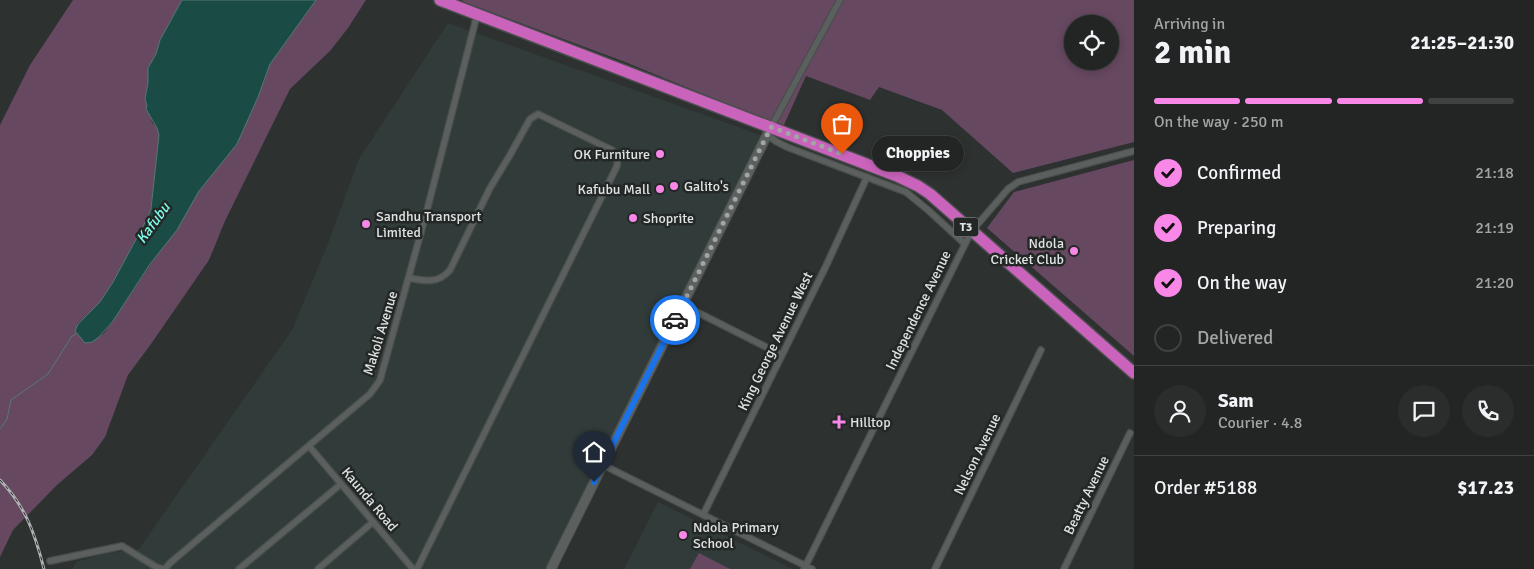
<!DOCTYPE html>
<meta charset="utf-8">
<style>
body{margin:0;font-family:Signika,sans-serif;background:#2a2d2c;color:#f1f3f6;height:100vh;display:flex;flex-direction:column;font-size:19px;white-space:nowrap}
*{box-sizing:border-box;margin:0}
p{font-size:16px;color:#a2a5a6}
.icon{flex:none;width:28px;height:28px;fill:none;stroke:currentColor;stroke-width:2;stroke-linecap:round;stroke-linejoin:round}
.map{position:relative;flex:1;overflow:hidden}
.details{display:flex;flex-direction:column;background:#222524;width:400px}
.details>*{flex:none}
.controls{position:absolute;left:1064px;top:15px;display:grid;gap:10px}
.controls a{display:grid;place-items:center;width:55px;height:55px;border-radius:50%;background:#222524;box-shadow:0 2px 8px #0003,0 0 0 1px #3f4241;font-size:25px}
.pin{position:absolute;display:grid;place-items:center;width:42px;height:42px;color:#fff;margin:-51px -21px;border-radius:50% 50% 50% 0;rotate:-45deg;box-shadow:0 0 5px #0007}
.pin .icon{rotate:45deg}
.courier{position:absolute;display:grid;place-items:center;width:50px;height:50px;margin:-25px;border:4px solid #1a73e8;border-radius:50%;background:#fff;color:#222;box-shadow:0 1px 6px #0007}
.bubble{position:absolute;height:35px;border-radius:18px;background:#222524;box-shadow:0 2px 8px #0003,0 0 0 1px #3f4241;font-size:16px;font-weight:800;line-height:35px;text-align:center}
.headline em{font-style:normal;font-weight:800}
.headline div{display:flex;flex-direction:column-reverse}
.headline{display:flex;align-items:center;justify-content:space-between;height:85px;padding:0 20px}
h1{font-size:32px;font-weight:800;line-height:38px}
.bar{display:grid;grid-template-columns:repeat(4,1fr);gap:8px 5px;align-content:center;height:60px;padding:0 20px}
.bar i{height:6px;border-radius:4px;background:#3f4241}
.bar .selected{background:#f987e8}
.bar p{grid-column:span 4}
.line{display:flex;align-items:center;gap:12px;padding:0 20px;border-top:1px solid #3f4241}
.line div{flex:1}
.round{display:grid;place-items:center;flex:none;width:52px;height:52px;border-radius:26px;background:#2a2d2c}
ol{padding:0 20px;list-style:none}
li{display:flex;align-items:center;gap:15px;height:55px}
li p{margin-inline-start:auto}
li .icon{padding:5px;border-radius:50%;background:#f987e8;color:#111;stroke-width:4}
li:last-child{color:#a2a5a6}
li i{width:28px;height:28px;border:2px solid #3f4241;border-radius:50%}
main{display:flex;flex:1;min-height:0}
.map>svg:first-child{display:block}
.built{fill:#313c3a}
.green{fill:#664861;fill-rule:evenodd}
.water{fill:#1b4b45;stroke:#567974}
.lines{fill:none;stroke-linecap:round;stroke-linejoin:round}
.stream{stroke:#567974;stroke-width:1}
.street-casing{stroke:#4a4e4d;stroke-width:8}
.secondary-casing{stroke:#4a4e4d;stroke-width:11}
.highway-casing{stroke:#4a4e4d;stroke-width:14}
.street{stroke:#5b605f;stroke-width:5.5}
.secondary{stroke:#5b605f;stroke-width:9}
.highway{stroke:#c963bb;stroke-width:11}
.rail-casing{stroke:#afb2b2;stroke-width:3}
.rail{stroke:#232726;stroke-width:1;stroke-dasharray:4;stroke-linecap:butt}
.done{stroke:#a1a5a4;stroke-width:5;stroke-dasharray:0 9}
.route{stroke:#1a73e8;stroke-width:6}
.poi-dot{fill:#f987e8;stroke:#232726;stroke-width:2}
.labels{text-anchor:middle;stroke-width:5;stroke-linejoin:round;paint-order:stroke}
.shield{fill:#232726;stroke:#a7abaa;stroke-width:1}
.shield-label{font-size:12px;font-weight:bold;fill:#e0e3e3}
.poi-label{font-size:14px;fill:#e0e3e3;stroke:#232726;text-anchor:start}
.street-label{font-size:14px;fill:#e0e3e3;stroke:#232726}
.water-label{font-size:15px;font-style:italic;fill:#7bfdea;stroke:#232726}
</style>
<main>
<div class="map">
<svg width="1134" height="569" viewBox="0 0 1134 569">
<rect width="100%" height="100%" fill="#2d3130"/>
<path class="built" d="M448,23L763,136L547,569H73L76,562L103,554L139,549L292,330L327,246L359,159Z
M658,502L792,569H624Z"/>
<path class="green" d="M73,0H182L160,40L156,54L148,68V83L145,99L152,122L157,128L159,135L151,209L148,217L113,282L100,302L77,324L92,342L104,333L113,321L199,191L237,144L258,97L270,64L316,0H366L348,28L330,51L290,89L225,221L209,260L151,344L128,375L105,437L92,455L57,485L13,530L0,557V125L30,65Z
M462,0H1134V142L1013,173L942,110L879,87L870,100L806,76L783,127L625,62L464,2ZM1072,24H1110V61H1072Z
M1134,160V356L987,228L1014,192Z
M699,553L730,569H690Z"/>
<path class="water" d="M182,0H316L270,64L258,97L237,144L199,191L177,230L150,264L113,321L98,338L92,342L85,343L75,331L78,324L100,302L113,282L148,217L151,209L159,135L157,128L146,109L147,106L145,99L148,83V68L156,54L160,40Z"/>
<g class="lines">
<path class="stream" d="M0,429L7,419L11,400L48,374L72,336L76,334"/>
<g class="street-casing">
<path id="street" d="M771,127L840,0
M767,135L777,142L787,147L906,192L928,210L965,244
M409,278C425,281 438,284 450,270L490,188L510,155L530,119L538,114L612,150L618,156L617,166L417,569
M683,305L782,355
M309,446L413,569
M603,465L812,569
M703,515L826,266L867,177
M50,561L122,546L156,567L163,569
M165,569L170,563L370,394L380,380L425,218L477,15
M239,569L341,484
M318,569L373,522
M804,569L971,232L1008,189L1018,182L1134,151
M935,569L1041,350
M1064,569L1130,433"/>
</g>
<g class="secondary-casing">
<path id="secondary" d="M551,569L771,127"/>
</g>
<g class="highway-casing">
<path id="highway" d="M440,0L897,176L918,186L930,194L1134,373"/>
</g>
<use href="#street" class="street"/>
<use href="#secondary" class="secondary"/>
<use href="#highway" class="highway"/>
<g class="rail-casing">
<path id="rail" d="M0,480C26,507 35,534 44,569"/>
</g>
<use href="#rail" class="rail"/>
</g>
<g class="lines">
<path class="done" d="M675,320L771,127L842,154"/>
<path class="route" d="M594,482L675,320"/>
</g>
<g class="poi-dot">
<circle cx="660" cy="154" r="5"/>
<circle cx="674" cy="186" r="5"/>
<circle cx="660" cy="189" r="5"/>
<circle cx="633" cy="218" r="5"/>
<circle cx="366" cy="224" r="5"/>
<circle cx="1074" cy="251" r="5"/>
<path d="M836.5 414.5h5v5h5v5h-5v5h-5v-5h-5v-5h5z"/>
<circle cx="683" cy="535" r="5"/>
</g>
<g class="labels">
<rect class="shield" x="953.5" y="217.5" width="25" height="19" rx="4"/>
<g class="shield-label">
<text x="966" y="231">T3</text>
</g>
<g class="poi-label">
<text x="650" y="159" text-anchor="end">OK Furniture</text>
<text x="684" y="191">Galito's</text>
<text x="650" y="194" text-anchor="end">Kafubu Mall</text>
<text x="376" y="221">Sandhu Transport<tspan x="376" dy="16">Limited</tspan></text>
<text x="643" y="223">Shoprite</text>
<text x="1064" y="248" text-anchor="end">Ndola<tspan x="1064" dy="16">Cricket Club</tspan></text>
<text x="850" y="427">Hilltop</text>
<text x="693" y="532">Ndola Primary<tspan x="693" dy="16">School</tspan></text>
</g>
<g class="street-label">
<text transform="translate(918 310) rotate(-64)" y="5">Independence Avenue</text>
<text transform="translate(380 333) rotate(-73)" y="5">Makoli Avenue</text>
<text transform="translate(775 341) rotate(-64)" y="5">King George Avenue West</text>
<text transform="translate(977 454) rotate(-64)" y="5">Nelson Avenue</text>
<text transform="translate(1086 495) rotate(-64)" y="5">Beatty Avenue</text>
<text transform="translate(370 499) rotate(50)" y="5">Kaunda Road</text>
</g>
<g class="water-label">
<text transform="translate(153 223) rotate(-54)" y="5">Kafubu</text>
</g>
</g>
</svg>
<div class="controls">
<a><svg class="icon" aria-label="locate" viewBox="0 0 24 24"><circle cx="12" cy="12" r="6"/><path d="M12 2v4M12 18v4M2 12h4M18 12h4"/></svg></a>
</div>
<div class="pin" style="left:842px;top:154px;background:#ea580c"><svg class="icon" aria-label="bag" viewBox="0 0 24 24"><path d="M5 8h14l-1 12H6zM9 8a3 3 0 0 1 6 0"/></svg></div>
<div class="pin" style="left:594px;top:482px;background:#1f2937"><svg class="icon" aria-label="home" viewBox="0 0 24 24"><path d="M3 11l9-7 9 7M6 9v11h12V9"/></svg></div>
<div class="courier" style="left:675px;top:320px"><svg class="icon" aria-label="car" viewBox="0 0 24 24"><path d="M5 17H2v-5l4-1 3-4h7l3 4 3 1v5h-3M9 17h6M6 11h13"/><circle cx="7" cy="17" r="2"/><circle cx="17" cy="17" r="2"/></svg></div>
<div class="bubble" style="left:872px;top:136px;width:92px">Choppies</div>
</div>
<section class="details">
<div class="headline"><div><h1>2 min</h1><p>Arriving in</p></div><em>21:25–21:30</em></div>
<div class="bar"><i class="selected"></i><i class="selected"></i><i class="selected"></i><i></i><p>On the way · 250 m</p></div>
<ol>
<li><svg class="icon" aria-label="check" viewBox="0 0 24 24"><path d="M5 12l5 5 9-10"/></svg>Confirmed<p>21:18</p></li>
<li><svg class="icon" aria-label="check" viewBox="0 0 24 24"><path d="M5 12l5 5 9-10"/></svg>Preparing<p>21:19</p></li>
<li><svg class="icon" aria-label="check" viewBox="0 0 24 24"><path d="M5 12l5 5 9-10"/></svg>On the way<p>21:20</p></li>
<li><i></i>Delivered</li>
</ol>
<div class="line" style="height:90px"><a class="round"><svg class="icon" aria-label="person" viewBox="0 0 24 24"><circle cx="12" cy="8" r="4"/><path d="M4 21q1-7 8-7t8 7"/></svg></a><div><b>Sam</b><p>Courier · 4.8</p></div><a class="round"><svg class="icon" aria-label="chat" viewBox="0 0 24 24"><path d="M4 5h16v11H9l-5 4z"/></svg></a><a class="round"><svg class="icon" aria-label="phone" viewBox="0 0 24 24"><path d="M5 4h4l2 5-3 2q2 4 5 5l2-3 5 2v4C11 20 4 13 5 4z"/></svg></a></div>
<div class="line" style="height:65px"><div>Order #5188</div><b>$17.23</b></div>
</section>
</main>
